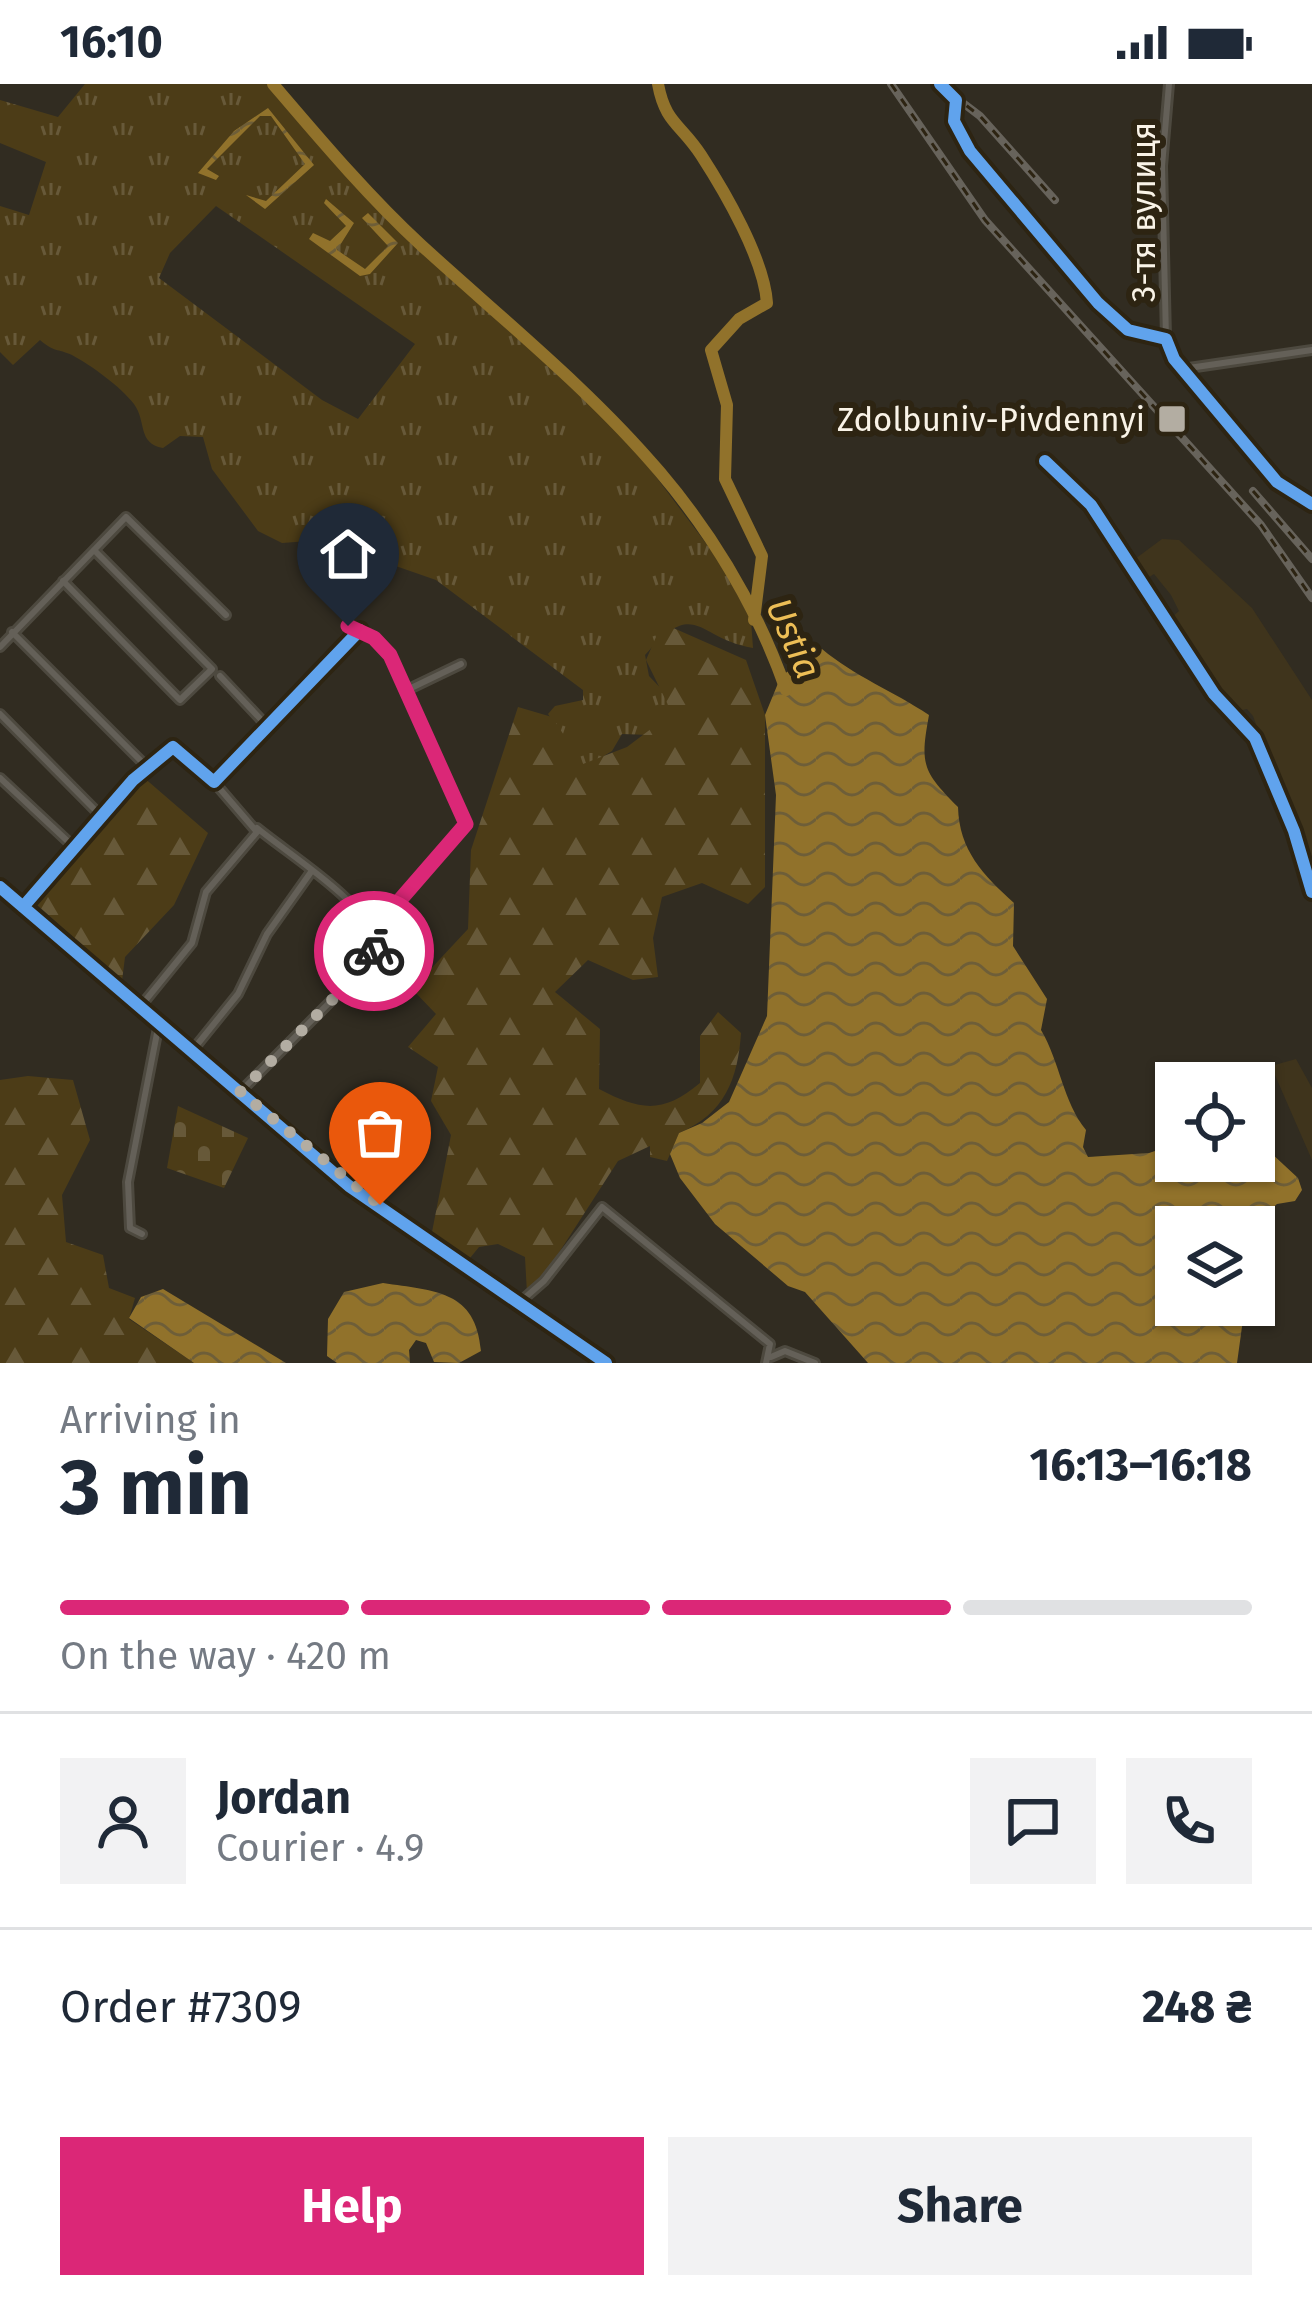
<!DOCTYPE html>
<meta charset="utf-8">
<style>
body{margin:0;font-family:"Fira Sans",sans-serif;background:#f2f2f3;color:#1f2937;height:100vh;display:flex;flex-direction:column;font-size:45px;white-space:nowrap}
*{box-sizing:border-box;margin:0}
p{font-size:39px;color:#747a83}
.icon{flex:none;width:66px;height:66px;fill:none;stroke:currentColor;stroke-width:2;stroke-linecap:round;stroke-linejoin:round}
.map{position:relative;height:1279px;overflow:hidden}
.panel{display:flex;flex-direction:column;background:#fff;flex:1}
.panel>*{flex:none}
.fabs{position:absolute;left:1155px;top:978px;display:grid;gap:24px}
.fabs a{display:grid;place-items:center;width:120px;height:120px;border-radius:0px;background:#fff;box-shadow:0 3px 9px #0004;font-size:60px}
.pin{position:absolute;display:grid;place-items:center;width:102px;height:102px;color:#fff;margin:-123px -51px;border-radius:50% 50% 50% 0;rotate:-45deg;box-shadow:0 0 12px #0007}
.pin .icon{rotate:45deg}
.courier{position:absolute;display:grid;place-items:center;width:120px;height:120px;margin:-60px;border:9px solid #db2777;border-radius:50%;background:#fff;color:#222;box-shadow:0 3px 15px #0007}
.headline em{font-style:normal;font-weight:700}
.headline div{display:flex;flex-direction:column-reverse}
.headline{display:flex;align-items:center;justify-content:space-between;height:204px;padding:0 60px}
h1{font-size:78px;font-weight:700;line-height:90px}
.bar{display:grid;grid-template-columns:repeat(4,1fr);gap:18px 12px;align-content:center;height:144px;padding:0 60px}
.bar i{height:15px;border-radius:9px;background:#e0e1e3}
.bar .on{background:#db2777}
.bar p{grid-column:span 4}
.line{display:flex;align-items:center;gap:30px;padding:0 60px;border-top:3px solid #e0e1e3}
.line div{flex:1}
.round{display:grid;place-items:center;flex:none;width:126px;height:126px;border-radius:0px;background:#f2f2f3}
.button{display:flex;gap:24px;margin-top:auto;padding:24px 60px}
.button a{flex:1;height:138px;border-radius:0px;background:#db2777;color:#fff;font-size:48px;font-weight:700;line-height:138px;text-align:center}
.button a+a{background:#f2f2f3;color:#1f2937}
.status{display:flex;justify-content:space-between;align-items:center;height:84px;padding:0 60px;background:#fff;direction:ltr}
.status svg{height:33px;fill:currentColor}
.map>svg:first-child{display:block}
.built{fill:#3f341c}
.grass{fill:url(#grass-tufts);fill-rule:evenodd}
.forest{fill:url(#forest-firs)}
.cemetery{fill:url(#cemetery-stones)}
.water{fill:url(#water-waves)}
.lines{fill:none;stroke-linecap:round;stroke-linejoin:round}
.river{stroke:#91722b;stroke-width:12}
.street-casing{stroke:#4d493f;stroke-width:12}
.secondary-casing{stroke:#4d493f;stroke-width:15}
.street{stroke:#646058;stroke-width:6}
.secondary{stroke:#625d54;stroke-width:9}
.rail-casing{stroke:#67635b;stroke-width:8}
.rail{stroke:#2d2412;stroke-width:3;stroke-dasharray:9;stroke-linecap:butt}
.cycleway-casing{stroke:#2d2412;stroke-width:20}
.cycleway{stroke:#60a3ed;stroke-width:12}
.done{stroke:#b3ada2;stroke-width:12;stroke-dasharray:0 21.6}
.route{stroke:#db2777;stroke-width:15}
.poi-dot{fill:#b3ada2;stroke:#2d2412;stroke-width:4.5}
.labels{text-anchor:middle;stroke-width:12;stroke-linejoin:round;paint-order:stroke}
.street-label{font-size:33px;fill:#f9f3e7;stroke:#2d2412}
.poi-label{font-size:33px;fill:#f9f3e7;stroke:#2d2412;text-anchor:end}
.water-label{font-size:36px;font-style:italic;fill:#edbe56;stroke:#2d2412}
</style>
<div class="status"><b>16:10</b><svg viewBox="0 0 49 12"><path d="M0 12V9h3v3zM5 12V6h3v6zM10 12V3h3v9zM15 12V0h3v12zM26 1h20v11H26zM47 4h2v5h-2z"/></svg></div>
<div class="map">
<svg width="1312" height="1279" viewBox="0 0 1312 1279">
<defs>
<pattern id="grass-tufts" width="24" height="20" patternUnits="userSpaceOnUse" patternTransform="scale(3)"><rect width="24" height="20" fill="#4c3c17"/><path d="M3 7l-1-3M5 7V3M7 7l1-3M15 17l-1-3M17 17v-4M19 17l1-3" fill="none" stroke="#675939"/></pattern>
<pattern id="forest-firs" width="22" height="20" patternUnits="userSpaceOnUse" patternTransform="scale(3)"><rect width="22" height="20" fill="#4c3c17"/><path d="M5 1l3.5 6h-7zM16 11l3.5 6h-7z" fill="#675939"/></pattern>
<pattern id="cemetery-stones" width="16" height="16" patternUnits="userSpaceOnUse" patternTransform="scale(3)"><rect width="16" height="16" fill="#4c3c17"/><path d="M2 7V4a2 2 0 0 1 4 0v3zM10 15v-3a2 2 0 0 1 4 0v3z" fill="#675939"/></pattern>
<pattern id="water-waves" width="16" height="10" patternUnits="userSpaceOnUse" patternTransform="scale(3)"><rect width="16" height="10" fill="#91722b"/><path d="M0 5q4-4 8 0t8 0" fill="none" stroke="#6e5e38"/></pattern>
</defs>
<rect width="100%" height="100%" fill="#312c21"/>
<path class="built" d="M1162,455L1179,456L1252,524L1312,616V795L1305,759L1300,760L1253,632L1247,625L1233,628L1170,535L1179,527L1171,511L1154,490L1143,497L1131,478Z
M1296,975L1312,1004V1076L1271,982Z"/>
<path class="grass" d="M85,0H269L425,167L611,333L720,478L751,537L753,564C696,554 696,512 645,571L649,592L671,615L677,652L622,650L612,667L584,684L548,630L555,622L583,616V606L436,496L321,456L282,459L258,447L212,385L203,353L180,352L163,364C137,359 147,338 134,320C120,302 92,282 72,271C57,264 55,269 40,256L13,281L0,268V122L29,131L46,78L0,59V16L58,33ZM216,122L415,260L358,335L322,316L159,194L170,169Z"/>
<path class="forest" d="M662,539L746,576L765,631V803L748,820L702,799L662,813L653,854L658,893L633,896L588,876L555,908L600,945L599,1005C641,1027 663,1030 700,999V952L718,928L741,949C738,994 725,1030 679,1049L667,1077L650,1073V1062L618,1077L540,1198L527,1209L525,1173L498,1160L479,1163L470,1174L432,1148L451,1051L431,1017L438,983L408,963L436,930L412,905L468,845L471,766L518,623L552,633L583,680L627,663L672,629L646,576Z
M135,686L208,749L174,821L125,873L122,897L26,811Z
M28,992L73,996L90,1056L62,1111L66,1158L103,1171L109,1204L135,1214L129,1235L194,1279H0V996Z"/>
<path class="cemetery" d="M178,1022L248,1054L224,1104L167,1084Z"/>
<path class="water" d="M268,24L314,81L265,125L246,111L266,117L305,80L271,32H260L207,85L219,92L216,96L198,89L234,47Z
M326,115L354,139L337,166L365,185L388,162L362,134L368,129L398,159L370,190L360,192L309,155L313,149L330,157L346,142L324,119Z
M822,565C854,592 893,607 929,631C920,680 922,687 958,723C959,766 983,791 1014,819L1013,862L1047,915L1041,946C1060,978 1063,1018 1086,1046L1083,1063L1088,1073L1149,1069L1176,1060V1077H1254V1053L1298,1094L1302,1106L1295,1117L1277,1120L1249,1143H1176V1221H1245L1237,1279H868L805,1208L788,1202L715,1140L680,1094L670,1070L679,1049L702,1039L729,1018L767,932L776,711L765,631L781,592Z
M383,1199C435,1207 476,1206 481,1267L459,1279L434,1278L426,1259L416,1256L409,1266L410,1279H337L327,1272L328,1235L344,1208Z
M163,1205L286,1279H194L129,1234L141,1213Z"/>
<g class="lines">
<path class="river" d="M273,0C320,55 368,112 421,161C574,300 714,401 786,606
M658,0C665,39 681,40 701,71C725,108 764,175 767,219L739,235L711,266L727,321L725,395L762,472L754,536"/>
<g class="street-casing">
<path id="street" d="M940,0L956,16L954,37L970,67L1098,219L1128,246L1166,255L1174,275L1277,398L1312,420
M1166,254L1162,82L1169,0
M1182,285L1312,266
M1045,377L1091,421L1214,610L1255,654L1294,747L1312,808
M63,497L180,616L212,585L94,466
M348,542L374,554L390,571L466,741L373,847
M12,548L148,684
M0,563L126,433L226,531
M220,592L268,643
M407,606L461,580
M0,630L102,733
M0,694L76,765
M23,823L133,696L173,663L214,698L360,546
M140,923L192,859L206,808L257,748L214,698
M192,967L238,910L267,850L311,788
M240,1008L365,883L376,856C363,816 291,772 257,744
M142,1150L130,1144L128,1098L159,939
M520,1218L544,1197L602,1123L770,1260L766,1279
M771,1273L785,1267L815,1279"/>
</g>
<g class="secondary-casing">
<path id="secondary" d="M0,803L349,1102L606,1279"/>
</g>
<use href="#street" class="street"/>
<use href="#secondary" class="secondary"/>
<g class="rail-casing">
<path id="rail" d="M891,0L985,136L1261,441L1312,514
M938,0L980,32L1055,116
M1253,407L1312,475"/>
</g>
<use href="#rail" class="rail"/>
<g class="cycleway-casing">
<path id="cycleway" d="M940,0L956,16L954,37L970,67L1098,219L1128,246L1166,255L1174,275L1277,398L1312,420
M1045,377L1091,421L1214,610L1255,654L1294,747L1312,808
M0,803L349,1102L606,1279
M23,823L133,696L173,663L214,698L360,546"/>
</g>
<use href="#cycleway" class="cycleway"/>
</g>
<g class="lines">
<path class="done" d="M374,867L365,883L240,1008L380,1121"/>
<path class="route" d="M348,542L374,554L390,571L466,740L373,847L374,867"/>
</g>
<rect class="poi-dot" x="1157" y="320" width="30" height="30" rx="6"/>
<g class="labels">
<g class="street-label">
<text transform="translate(1143 128) rotate(-90)" y="12">3-тя вулиця</text>
</g>
<g class="poi-label">
<text x="1145" y="347">Zdolbuniv-Pivdennyi</text>
</g>
<g class="water-label">
<text transform="translate(794 554) rotate(66)" y="13">Ustia</text>
</g>
</g>
</svg>
<div class="fabs">
<a><svg class="icon" aria-label="locate" viewBox="0 0 24 24"><circle cx="12" cy="12" r="6"/><path d="M12 2v4M12 18v4M2 12h4M18 12h4"/></svg></a>
<a><svg class="icon" aria-label="layers" viewBox="0 0 24 24"><path d="M12 4l9 5-9 5-9-5zM3 14l9 5 9-5"/></svg></a>
</div>
<div class="pin" style="left:380px;top:1121px;background:#ea580c"><svg class="icon" aria-label="bag" viewBox="0 0 24 24"><path d="M5 8h14l-1 12H6zM9 8a3 3 0 0 1 6 0"/></svg></div>
<div class="pin" style="left:348px;top:542px;background:#1f2937"><svg class="icon" aria-label="home" viewBox="0 0 24 24"><path d="M3 11l9-7 9 7M6 9v11h12V9"/></svg></div>
<div class="courier" style="left:374px;top:867px"><svg class="icon" aria-label="bike" viewBox="0 0 24 24"><circle cx="6" cy="16" r="4"/><circle cx="18" cy="16" r="4"/><path d="M6 16l4-8h5l3 8M10 8l3 8H6M13 5h3"/></svg></div>
</div>
<section class="panel">
<div class="headline"><div><h1>3 min</h1><p>Arriving in</p></div><em>16:13–16:18</em></div>
<div class="bar"><i class="on"></i><i class="on"></i><i class="on"></i><i></i><p>On the way · 420 m</p></div>
<div class="line" style="height:216px"><a class="round"><svg class="icon" aria-label="person" viewBox="0 0 24 24"><circle cx="12" cy="8" r="4"/><path d="M4 21q1-7 8-7t8 7"/></svg></a><div><b>Jordan</b><p>Courier · 4.9</p></div><a class="round"><svg class="icon" aria-label="chat" viewBox="0 0 24 24"><path d="M4 5h16v11H9l-5 4z"/></svg></a><a class="round"><svg class="icon" aria-label="phone" viewBox="0 0 24 24"><path d="M5 4h4l2 5-3 2q2 4 5 5l2-3 5 2v4C11 20 4 13 5 4z"/></svg></a></div>
<div class="line" style="height:156px"><div>Order #7309</div><b>248 ₴</b></div>
<div class="button"><a>Help</a><a>Share</a></div>
</section>
